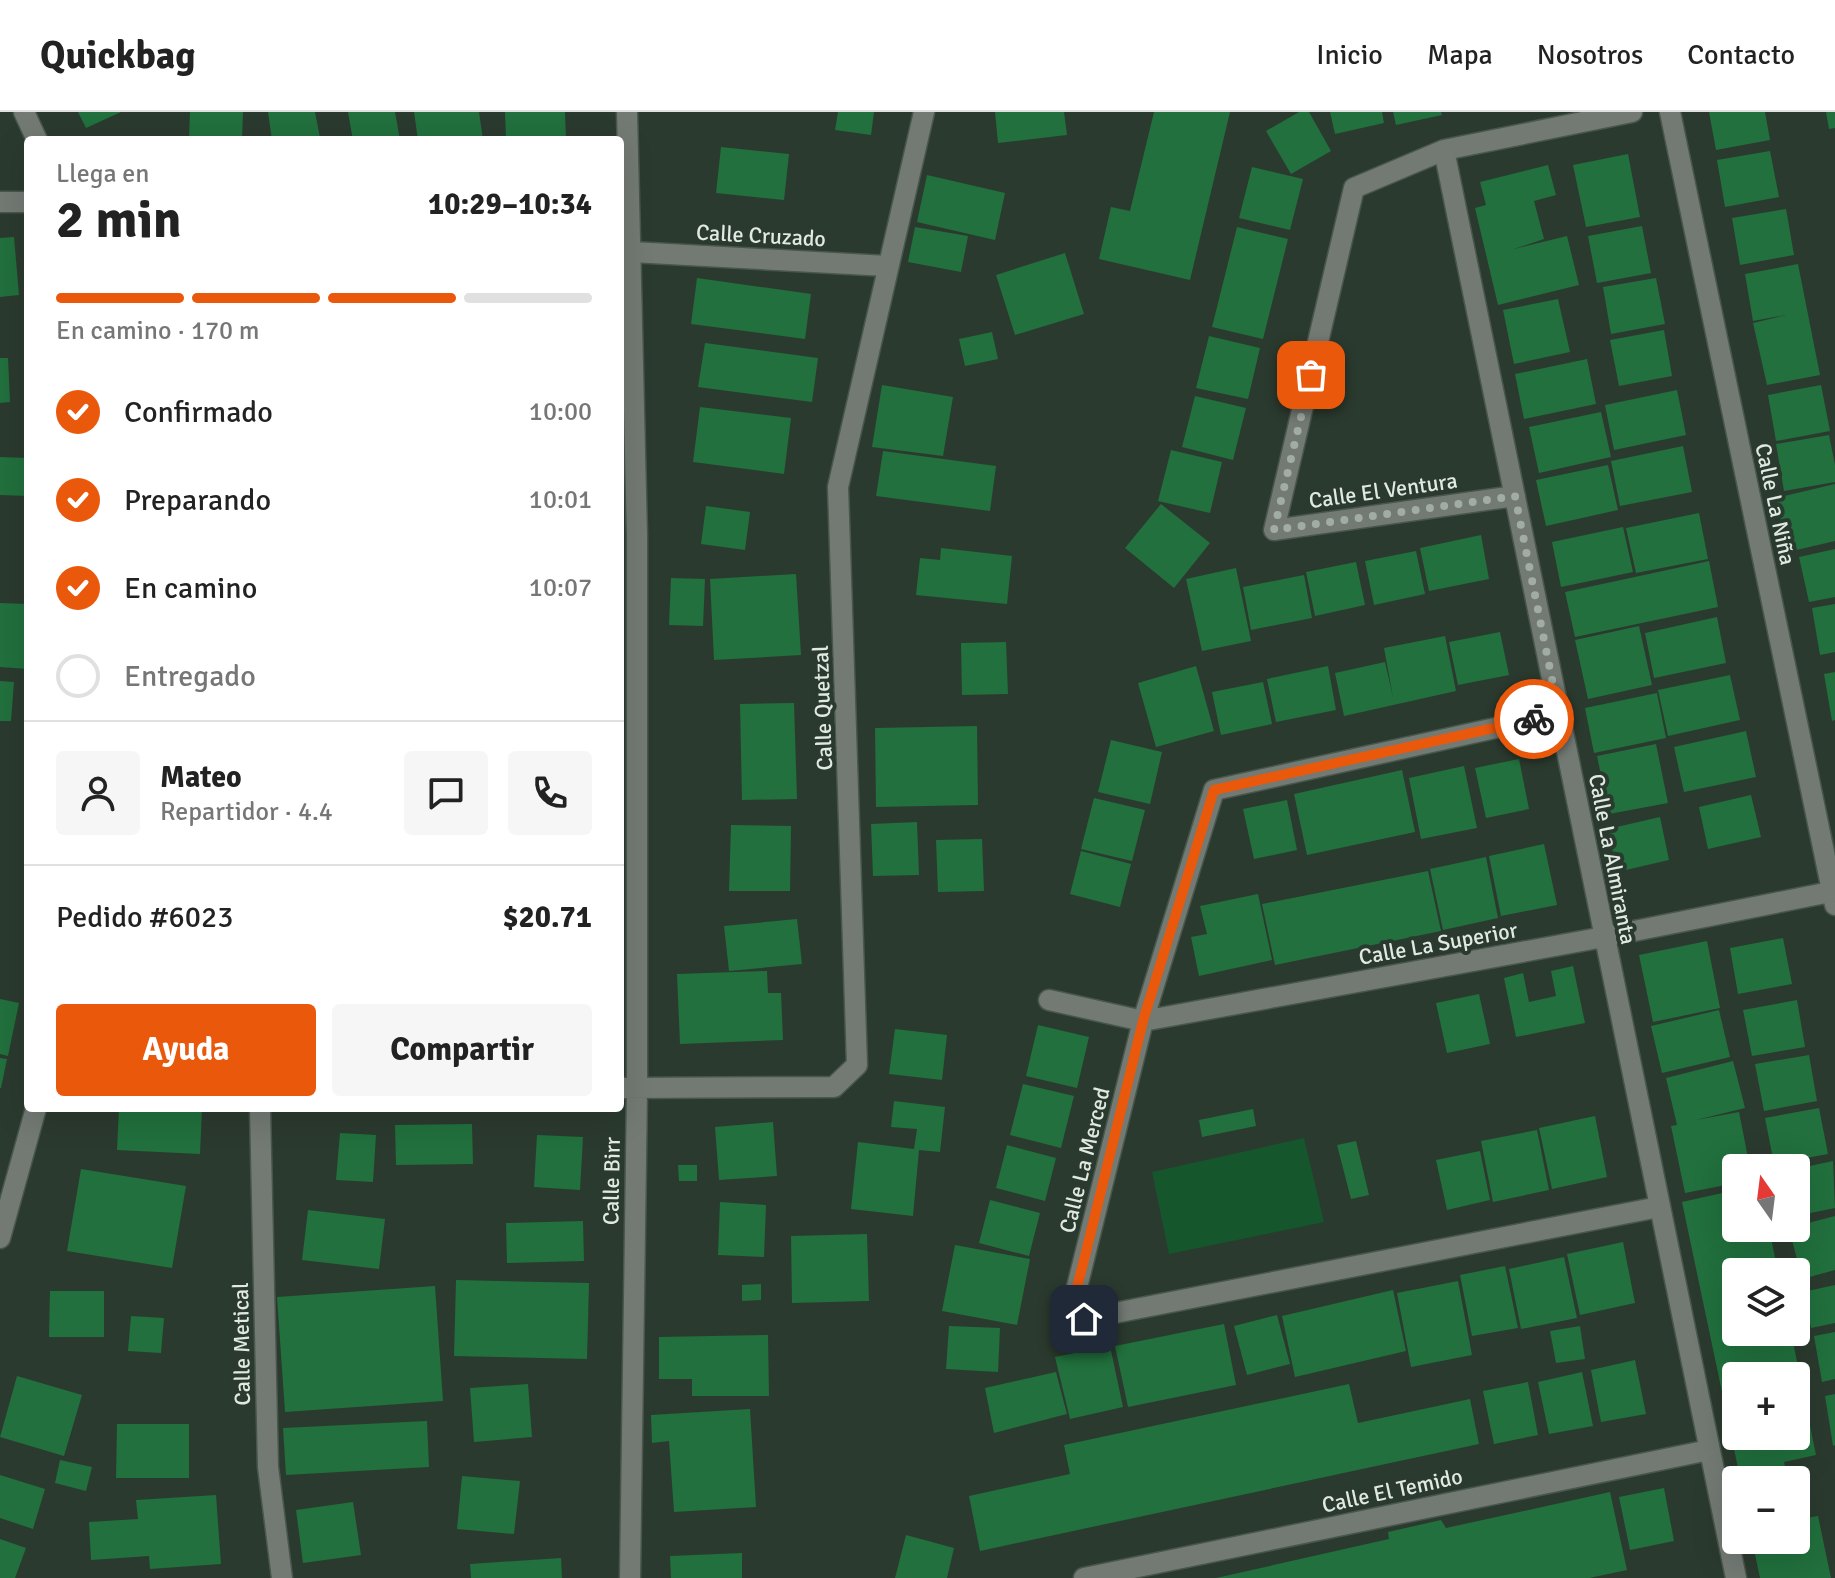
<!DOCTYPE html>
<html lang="es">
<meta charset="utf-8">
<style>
body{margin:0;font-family:Signika,sans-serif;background:#f6f6f6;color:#222;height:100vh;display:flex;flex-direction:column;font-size:30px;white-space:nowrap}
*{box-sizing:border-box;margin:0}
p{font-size:26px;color:#767676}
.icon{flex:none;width:44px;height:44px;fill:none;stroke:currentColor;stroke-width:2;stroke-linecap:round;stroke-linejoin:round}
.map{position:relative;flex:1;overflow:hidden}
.panel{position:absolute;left:24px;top:24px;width:600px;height:976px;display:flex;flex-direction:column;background:#fff;border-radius:8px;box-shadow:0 8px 32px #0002}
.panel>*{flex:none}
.needle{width:52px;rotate:346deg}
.fabs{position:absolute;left:1722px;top:1042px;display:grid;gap:16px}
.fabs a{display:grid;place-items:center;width:88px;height:88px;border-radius:8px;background:#fff;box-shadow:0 8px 32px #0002;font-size:40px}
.pin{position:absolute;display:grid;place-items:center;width:68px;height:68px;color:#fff;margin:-34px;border-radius:16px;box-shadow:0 4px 12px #0006}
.courier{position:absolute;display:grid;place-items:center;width:80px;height:80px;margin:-40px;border:6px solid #ea580c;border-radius:50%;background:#fff;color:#222;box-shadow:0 2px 10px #0007}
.summary em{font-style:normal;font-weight:700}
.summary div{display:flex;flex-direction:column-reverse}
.summary{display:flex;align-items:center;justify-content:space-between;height:136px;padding:0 32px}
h1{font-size:52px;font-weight:700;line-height:60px}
.bar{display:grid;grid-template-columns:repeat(4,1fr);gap:12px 8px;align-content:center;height:96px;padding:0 32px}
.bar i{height:10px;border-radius:6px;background:#e0e0e0}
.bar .selected{background:#ea580c}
.bar p{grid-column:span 4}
.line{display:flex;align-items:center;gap:20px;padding:0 32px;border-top:2px solid #e0e0e0}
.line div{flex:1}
.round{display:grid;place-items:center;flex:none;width:84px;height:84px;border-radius:8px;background:#f6f6f6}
ol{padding:0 32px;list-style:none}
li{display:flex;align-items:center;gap:24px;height:88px}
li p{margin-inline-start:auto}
li .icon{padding:8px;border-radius:50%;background:#ea580c;color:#fff;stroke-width:4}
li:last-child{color:#767676}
li i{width:44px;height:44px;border:4px solid #e0e0e0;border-radius:50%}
.primary-button{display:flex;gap:16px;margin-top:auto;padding:16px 32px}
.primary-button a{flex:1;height:92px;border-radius:8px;background:#ea580c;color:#fff;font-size:32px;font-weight:700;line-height:92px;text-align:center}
.primary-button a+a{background:#f6f6f6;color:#222}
header{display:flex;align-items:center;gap:48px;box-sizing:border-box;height:112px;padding:0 40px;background:#fff;border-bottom:2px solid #e0e0e0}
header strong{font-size:38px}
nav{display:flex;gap:44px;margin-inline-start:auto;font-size:28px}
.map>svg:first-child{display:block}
.pitch{fill:#15562d}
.building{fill:#21703d;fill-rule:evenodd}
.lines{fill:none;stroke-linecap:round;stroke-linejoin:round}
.minor-casing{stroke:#48564b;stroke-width:23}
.minor{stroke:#737a74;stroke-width:20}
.done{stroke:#a1aca3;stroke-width:8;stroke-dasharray:0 14.4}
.route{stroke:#ea580c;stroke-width:10}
.labels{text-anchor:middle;stroke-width:8;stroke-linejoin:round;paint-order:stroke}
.street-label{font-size:22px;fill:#e1eae2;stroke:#2b3a2e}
</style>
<header>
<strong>Quickbag</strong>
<nav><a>Inicio</a><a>Mapa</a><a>Nosotros</a><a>Contacto</a></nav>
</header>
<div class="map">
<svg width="1835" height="1466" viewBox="0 0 1835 1466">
<rect width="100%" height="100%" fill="#2b3a2e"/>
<path class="pitch" d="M1304,1026L1324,1110L1169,1142L1152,1060Z"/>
<path class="building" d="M78,0H121L86,16Z
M190,0H243L242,28H189Z
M268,0H315L320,26L272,28Z
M348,0H395L400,28H353Z
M414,0H479L483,28H418Z
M505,0H565L566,28H506Z
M838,0H874L871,23L835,18Z
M995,0H1064L1067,23L998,31Z
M1154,0H1230L1190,168L1099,147L1111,95L1130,99Z
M1299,0H1309L1331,39L1291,62L1266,19Z
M1330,0H1382L1384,11L1335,22Z
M1393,0H1441L1442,3L1396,13Z
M1709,0H1765L1770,28L1716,38Z
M1826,0H1835V16L1829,17Z
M721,35L789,42L784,88L716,81Z
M1770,39L1779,85L1725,95L1717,48Z
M1628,42L1640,105L1586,115L1573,53Z
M1548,53L1556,83L1534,89L1544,127L1514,137L1567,124L1579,173L1498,193L1475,96L1486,93L1480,70Z
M1252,55L1303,67L1290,118L1239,106Z
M927,63L1005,81L995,128L917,110Z
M1786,97L1794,143L1740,153L1732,106Z
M1642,114L1651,161L1597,171L1588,124Z
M915,115L968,124L961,160L908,150Z
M1237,115L1288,127L1263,227L1212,215Z
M14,125L19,183L0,185V126Z
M1065,141L1084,202L1015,223L996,163Z
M1798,152L1820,263L1767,273L1753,211L1786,203L1753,209L1745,162Z
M697,166L811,182L805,227L691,212Z
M1656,166L1665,212L1611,222L1603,175Z
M1558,187L1570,240L1514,252L1503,198Z
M1664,218L1672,264L1619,274L1610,228Z
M992,220L998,247L965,254L959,227Z
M1209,224L1260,236L1248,287L1196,276Z
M705,231L818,246L812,290L698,275Z
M0,246H8L10,290L0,291Z
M1587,247L1596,292L1524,307L1515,262Z
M882,273L953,285L943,344L872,335Z
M1821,273L1830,319L1776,329L1768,283Z
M1677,278L1686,323L1614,338L1605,293Z
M1195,284L1246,296L1233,348L1182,335Z
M700,295L791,306L784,362L693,350Z
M1601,300L1611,345L1539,361L1529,315Z
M1829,323L1835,353V370L1784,379L1776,332Z
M1683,334L1692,380L1620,394L1611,349Z
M1171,338L1222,350L1210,401L1158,389Z
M883,339L996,354L990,399L876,384Z
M0,345L28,346V384L0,383Z
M1608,353L1618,398L1546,414L1536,368Z
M1835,372V429L1788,440L1776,386Z
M1161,392L1210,431L1174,476L1125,436Z
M706,394L750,400L745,438L701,432Z
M1699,401L1708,447L1636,461L1626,416Z
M1623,415L1633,460L1561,475L1552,430Z
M1481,423L1489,467L1429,479L1420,436Z
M941,436L1012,444L1007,492L916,483L920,446L940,448Z
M1835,437V485L1809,490L1799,445Z
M1416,439L1425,482L1374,493L1365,449Z
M1709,449L1718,495L1575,525L1565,480Z
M1356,450L1365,493L1315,504L1306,460Z
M1236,456L1251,529L1202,539L1186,467Z
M796,462L801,543L714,548L710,467Z
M1304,463L1312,506L1251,518L1243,475Z
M671,466L705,467L703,514L669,513Z
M0,491L28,492V557L0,555Z
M1835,492V540L1820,543L1812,496Z
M1717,505L1726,551L1654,566L1645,521Z
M1639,514L1652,573L1588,587L1575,528Z
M1500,520L1509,563L1458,573L1449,530Z
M1445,524L1456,579L1344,604L1335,561L1385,550L1393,585L1384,536Z
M1006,530L1008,582L962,583L961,531Z
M1196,554L1214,619L1156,635L1138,571Z
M1328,554L1336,598L1276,610L1267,567Z
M1835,560V608L1832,609L1824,562Z
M1730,563L1740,608L1668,624L1658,578Z
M0,569L14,570L11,609H0Z
M1263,570L1272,612L1221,623L1212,580Z
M1657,581L1666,626L1594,641L1585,596Z
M794,591L797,687L742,688L740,592Z
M977,614L978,693L876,695L875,616Z
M1746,619L1756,665L1684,680L1674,635Z
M1111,628L1162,640L1150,692L1098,680Z
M1656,632L1668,691L1609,702L1597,644Z
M1519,647L1529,697L1486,706L1475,656Z
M1464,654L1477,716L1421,727L1409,666Z
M1402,658L1415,720L1307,743L1294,682Z
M1751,683L1761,725L1708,737L1699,695Z
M1094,686L1145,698L1132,749L1081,737Z
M1287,688L1297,738L1254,747L1243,697Z
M1660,705L1669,748L1617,760L1608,717Z
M917,710L919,763L873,764L871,712Z
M731,713L791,714L790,779H729Z
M982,727L984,779L938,780L936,728Z
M1544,732L1557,793L1501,804L1489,744Z
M1081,739L1131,752L1120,795L1070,782Z
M1486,745L1498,806L1443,818L1430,757Z
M1428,759L1441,819L1275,853L1262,792Z
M1258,782L1272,848L1199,864L1191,825L1207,822L1200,794Z
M797,807L802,852L729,859L724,814Z
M1783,826L1792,872L1738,882L1730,836Z
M1707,829L1720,896L1653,910L1639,843Z
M1573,854L1585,911L1516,925L1504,866L1523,861L1529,890L1556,884L1551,859Z
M767,859L768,881H781L783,928L680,932L677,862Z
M1479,882L1490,932L1447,941L1436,891Z
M0,887L19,891L8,944L0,942Z
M1797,888L1805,935L1752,944L1743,898Z
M1719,898L1730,945L1662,961L1651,914Z
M1038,913L1089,925L1077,976L1026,964Z
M895,917L947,923L942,968L889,962Z
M1809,943L1817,989L1764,999L1755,952Z
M0,946L7,947L1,976H0Z
M1733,949L1745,996L1696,1008L1739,1000L1750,1056H1736V1071L1685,1081L1671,1014L1677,1013L1666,966Z
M1023,972L1074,984L1061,1036L1010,1023Z
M894,989L945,995L940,1040L919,1038L913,1104L851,1097L858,1030L914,1037L917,1017L891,1015Z
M119,996H202L200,1042L117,1038Z
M1819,996L1828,1042L1774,1052L1765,1006Z
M1253,997L1256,1014L1202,1025L1199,1008Z
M1595,1004L1607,1065L1552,1077L1539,1016Z
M773,1010L777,1064L719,1068L715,1015Z
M472,1012L473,1052L396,1053L395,1013Z
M1537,1018L1549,1078L1493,1090L1481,1029Z
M340,1021L376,1023L373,1070L336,1068Z
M537,1023L583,1025L580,1078L534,1075Z
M1356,1029L1369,1083L1351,1087L1337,1033Z
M1007,1033L1056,1046L1045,1089L996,1076Z
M1480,1039L1490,1088L1447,1098L1436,1048Z
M1833,1049L1835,1096L1796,1104V1057Z
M678,1053H697V1069H679Z
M81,1057L186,1074L172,1156L67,1139Z
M1736,1078V1116H1751L1752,1120L1769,1116L1778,1160H1736V1220H1791L1816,1343L1784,1350L1788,1368H1736L1735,1402L1726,1359L1738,1356L1682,1090ZM1736,1264H1796V1324H1736Z
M990,1088L1040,1101L1029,1144L979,1131Z
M720,1090L766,1093L764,1145L718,1143Z
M308,1098L385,1107L379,1157L302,1148Z
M1835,1104V1158L1802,1167L1789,1116Z
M583,1109L584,1149L507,1151L506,1111Z
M867,1122L869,1189L792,1191L791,1124Z
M1623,1130L1635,1191L1580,1203L1567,1142Z
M955,1133L1030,1147L1017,1213L942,1199Z
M1564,1145L1577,1206L1521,1217L1509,1157Z
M1505,1154L1518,1216L1472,1224L1460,1163Z
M456,1168L589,1171L587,1247L454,1244Z
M1458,1169L1472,1243L1411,1255L1397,1181Z
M761,1172V1188L742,1189V1173Z
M1835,1173V1211L1811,1216L1803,1180Z
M435,1174L443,1289L285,1300L277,1185Z
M1393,1178L1406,1239L1295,1265L1282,1204Z
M50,1179H104V1225H49Z
M1277,1203L1290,1252L1247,1263L1234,1214Z
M131,1204L164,1206L161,1241L128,1239Z
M1224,1212L1236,1273L1128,1295L1115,1234Z
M949,1214L1000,1216L998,1260L946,1257Z
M1580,1214L1585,1247L1556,1251L1550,1219Z
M1835,1220V1267L1822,1270L1814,1224Z
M768,1223L769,1284H692V1267H659V1225Z
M1110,1234L1123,1295L1070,1307L1055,1245Z
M1635,1248L1646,1302L1601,1310L1591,1258Z
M1056,1260L1067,1302L994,1321L985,1276Z
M1582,1260L1593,1314L1549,1322L1538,1270Z
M17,1264L82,1283L64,1344L0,1325Z
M1528,1270L1538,1323L1494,1332L1483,1279Z
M528,1272L532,1325L474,1330L470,1276Z
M1349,1272L1358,1311L1470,1287L1479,1332L980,1439L969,1384L1070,1362L1064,1333Z
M1835,1282V1333L1833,1334L1825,1284Z
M750,1297L756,1395L674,1400L669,1329L652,1331L651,1303Z
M427,1309L429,1355L286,1363L283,1316Z
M117,1312H189V1366H116Z
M60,1348L92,1355L86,1379L55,1371Z
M0,1363L45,1377L33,1417L0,1406Z
M462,1364L520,1369L514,1422L457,1417Z
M1664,1376L1674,1429L1630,1438L1619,1385Z
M1610,1380L1627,1458L1589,1466H1216L1389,1427L1388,1420L1441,1408L1446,1416Z
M216,1383L221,1452L150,1457L149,1444L91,1448L89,1410L138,1407L136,1388Z
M353,1390L361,1443L303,1451L296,1398Z
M1818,1404L1831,1466H1760L1752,1428H1796V1408Z
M906,1423L954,1436L947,1466H895Z
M0,1427L26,1436L15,1466H0Z
M742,1441V1466H671L670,1444Z
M561,1446L562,1466H471L470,1452Z"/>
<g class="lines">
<g class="minor-casing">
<path id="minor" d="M24,0L37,28
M627,0L637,424V977L630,1466
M1670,0L1835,793
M1444,38L1736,1466
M0,90H28
M632,140L887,154
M1515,384L1274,418L1354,76L1444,38L1632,0
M1559,602L1214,678L1143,909L1075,1183L1084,1207L1659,1095
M1049,888L1143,909L1604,825L1835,779
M620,976L834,975L857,953L838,375L924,0
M260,996L268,1355L282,1466
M0,1126L36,996
M1084,1466L1709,1338"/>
</g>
<use href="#minor" class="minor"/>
</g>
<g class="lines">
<path class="done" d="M1311,263L1274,418L1515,384L1559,602L1534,607"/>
<path class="route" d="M1084,1207L1075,1183L1083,1152L1143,909L1214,678L1534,607"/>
</g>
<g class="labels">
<g class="street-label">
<text transform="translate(761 123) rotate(3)" y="8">Calle Cruzado</text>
<text transform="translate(1383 378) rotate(-8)" y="8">Calle El Ventura</text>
<text transform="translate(1776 392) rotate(78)" y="8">Calle La Niña</text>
<text transform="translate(822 596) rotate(-92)" y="8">Calle Quetzal</text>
<text transform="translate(1613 747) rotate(79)" y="8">Calle La Almiranta</text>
<text transform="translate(1438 831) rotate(-10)" y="8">Calle La Superior</text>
<text transform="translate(1084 1048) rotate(-76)" y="8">Calle La Merced</text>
<text transform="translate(611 1069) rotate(-89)" y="8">Calle Birr</text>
<text transform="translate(241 1232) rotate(-91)" y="8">Calle Metical</text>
<text transform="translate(1392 1378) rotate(-12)" y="8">Calle El Temido</text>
</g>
</g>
</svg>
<div class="fabs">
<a><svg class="needle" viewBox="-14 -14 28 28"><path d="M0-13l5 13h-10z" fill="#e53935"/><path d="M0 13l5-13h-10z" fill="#767676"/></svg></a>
<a><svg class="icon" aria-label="layers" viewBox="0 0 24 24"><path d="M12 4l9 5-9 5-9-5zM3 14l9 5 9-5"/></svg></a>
<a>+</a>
<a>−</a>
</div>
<div class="pin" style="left:1311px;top:263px;background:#ea580c"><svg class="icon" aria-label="bag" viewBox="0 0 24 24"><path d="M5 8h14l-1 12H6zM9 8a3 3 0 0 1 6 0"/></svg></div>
<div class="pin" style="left:1084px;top:1207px;background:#1f2937"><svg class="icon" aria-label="home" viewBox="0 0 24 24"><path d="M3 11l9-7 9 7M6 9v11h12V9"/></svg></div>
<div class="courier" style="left:1534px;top:607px"><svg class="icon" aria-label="bike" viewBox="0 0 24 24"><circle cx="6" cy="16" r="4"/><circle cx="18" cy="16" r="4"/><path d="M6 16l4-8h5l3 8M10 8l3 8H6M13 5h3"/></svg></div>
<section class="panel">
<div class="summary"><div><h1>2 min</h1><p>Llega en</p></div><em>10:29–10:34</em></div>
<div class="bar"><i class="selected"></i><i class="selected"></i><i class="selected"></i><i></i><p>En camino · 170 m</p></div>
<ol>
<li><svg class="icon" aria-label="check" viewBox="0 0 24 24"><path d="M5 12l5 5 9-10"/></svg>Confirmado<p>10:00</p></li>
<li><svg class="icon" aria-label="check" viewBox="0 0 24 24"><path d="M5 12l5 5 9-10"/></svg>Preparando<p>10:01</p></li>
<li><svg class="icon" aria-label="check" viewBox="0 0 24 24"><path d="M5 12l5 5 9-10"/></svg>En camino<p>10:07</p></li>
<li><i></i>Entregado</li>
</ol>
<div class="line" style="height:144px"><a class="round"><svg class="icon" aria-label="person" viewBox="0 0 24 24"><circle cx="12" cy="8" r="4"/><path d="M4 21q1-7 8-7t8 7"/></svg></a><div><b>Mateo</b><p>Repartidor · 4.4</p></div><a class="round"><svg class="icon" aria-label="chat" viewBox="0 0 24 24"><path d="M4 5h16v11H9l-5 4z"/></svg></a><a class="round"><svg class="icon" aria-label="phone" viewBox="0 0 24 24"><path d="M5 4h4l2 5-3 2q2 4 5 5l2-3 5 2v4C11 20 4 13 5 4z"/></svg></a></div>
<div class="line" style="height:104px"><div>Pedido #6023</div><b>$20.71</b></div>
<div class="primary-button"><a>Ayuda</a><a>Compartir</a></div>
</section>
</div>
